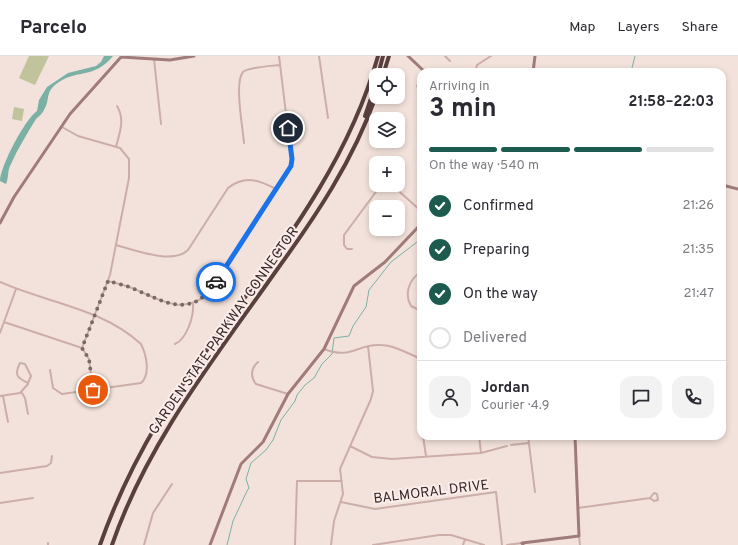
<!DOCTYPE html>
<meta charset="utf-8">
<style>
body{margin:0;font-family:Overpass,sans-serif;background:#f2f2f3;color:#2b2b33;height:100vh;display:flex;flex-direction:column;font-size:15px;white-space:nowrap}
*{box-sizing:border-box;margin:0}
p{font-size:13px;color:#7c7c81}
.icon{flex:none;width:22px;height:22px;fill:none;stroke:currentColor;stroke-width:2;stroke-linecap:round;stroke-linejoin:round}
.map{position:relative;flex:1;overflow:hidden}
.panel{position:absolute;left:417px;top:12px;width:309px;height:372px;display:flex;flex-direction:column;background:#fff;border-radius:12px;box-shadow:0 2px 6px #0003}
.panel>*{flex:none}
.tools{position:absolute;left:369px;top:12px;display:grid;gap:8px}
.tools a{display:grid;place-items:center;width:36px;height:36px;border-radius:8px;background:#fff;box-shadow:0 2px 6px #0003;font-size:20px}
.pin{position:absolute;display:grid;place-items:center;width:34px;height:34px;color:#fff;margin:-17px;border:2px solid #fff;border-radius:50%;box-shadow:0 1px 4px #0007}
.courier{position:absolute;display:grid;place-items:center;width:40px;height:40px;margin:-20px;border:3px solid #1a73e8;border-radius:50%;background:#fff;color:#222;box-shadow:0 1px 5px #0007}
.summary em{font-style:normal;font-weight:700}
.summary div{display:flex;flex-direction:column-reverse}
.summary{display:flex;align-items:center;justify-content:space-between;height:68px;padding:0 12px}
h1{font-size:26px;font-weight:700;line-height:30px}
.bar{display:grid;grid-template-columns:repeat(4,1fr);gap:6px 4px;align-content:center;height:48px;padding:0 12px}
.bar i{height:5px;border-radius:3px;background:#e1e1e2}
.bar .selected{background:#1c5b4e}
.bar p{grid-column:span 4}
.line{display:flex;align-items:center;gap:10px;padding:0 12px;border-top:1px solid #e1e1e2}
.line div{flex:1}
.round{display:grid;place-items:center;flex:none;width:42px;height:42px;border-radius:12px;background:#f2f2f3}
ol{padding:0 12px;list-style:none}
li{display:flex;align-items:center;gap:12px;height:44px}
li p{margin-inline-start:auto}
li .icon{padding:4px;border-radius:50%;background:#1c5b4e;color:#fff;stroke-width:4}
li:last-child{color:#7c7c81}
li i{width:22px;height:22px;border:2px solid #e1e1e2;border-radius:50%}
header{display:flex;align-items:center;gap:24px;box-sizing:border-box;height:56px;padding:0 20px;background:#fff;border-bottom:1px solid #e1e1e2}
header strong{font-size:19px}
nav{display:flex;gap:22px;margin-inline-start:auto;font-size:14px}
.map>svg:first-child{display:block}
.green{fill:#c0c39b}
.water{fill:#7ab1a4}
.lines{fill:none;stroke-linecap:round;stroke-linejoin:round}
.stream{stroke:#7ab1a4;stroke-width:1}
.street{stroke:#ccaea8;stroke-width:2}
.secondary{stroke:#9f7c79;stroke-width:3}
.highway{stroke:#59403f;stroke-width:4}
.done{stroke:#796a67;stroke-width:4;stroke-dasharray:0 7.2}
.route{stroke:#1a73e8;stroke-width:5}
.labels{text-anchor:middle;stroke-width:4;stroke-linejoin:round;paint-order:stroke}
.street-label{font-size:14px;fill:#382928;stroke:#faede9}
</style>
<header>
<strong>Parcelo</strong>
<nav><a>Map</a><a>Layers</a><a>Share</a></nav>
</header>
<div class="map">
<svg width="738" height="489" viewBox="0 0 738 489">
<rect width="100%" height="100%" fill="#f3e2dc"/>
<path class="green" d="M29,0H49L35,29L19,22Z
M14,51L24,53L22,65L12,63Z"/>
<path class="water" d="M104,0H113C94,23 79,13 59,26C44,36 51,42 44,54C42,58 39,60 36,63C27,78 18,92 11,108C7,115 9,122 6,128L0,125C0,111 25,63 37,55L39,44L47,31L68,17L96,10L101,6Z"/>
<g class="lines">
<path class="stream" d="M631,16L635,0
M227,489L233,465L247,435L249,432L246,423L251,407L266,394L273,384L281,364L295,345L297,339L305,329L314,322L322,308L332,298L334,282L349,280L353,270L366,251L369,234L391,206L421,183"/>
<path class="street" d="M319,0L328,62
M445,0L450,5
M154,3L161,68
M475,16L477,9L491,0
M538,16L555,14
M421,20L417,30L421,39
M62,71L78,80L120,92L129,103V122L110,219L82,292
M244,87C243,73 234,26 243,16C249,11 272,10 280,9
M116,91C120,76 125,63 117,50
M392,129L421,155
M116,189C135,194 173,209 188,194L228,132C245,119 259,124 276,133
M352,193H347L344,189V179L381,129
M421,216C409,223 404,238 411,250L421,255
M108,225C116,227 124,229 132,232C159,243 181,260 208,238L292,107L279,0
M0,226C47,247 102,252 141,288C146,298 151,318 141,327L62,338L53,332L50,314
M4,266L82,292L89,303L93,334
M0,277L16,233
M175,288C187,283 194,260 193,247
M324,293C352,304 356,288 380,289C394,289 409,298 421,303
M258,306C251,312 250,321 256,328L288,338
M20,307L25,308L31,320L28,327C17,322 14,319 20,307Z
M421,324L419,336L421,362
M22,337L25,342L28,358
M0,340L20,337L28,328
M3,340L8,366
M423,380L426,400
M479,380L481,397
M528,380L535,436
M511,389L529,387
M350,390L372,401L392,403L481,397L507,390
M0,417L47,410L51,407L52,400
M341,446L375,453L496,436L502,489
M0,447L33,442
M578,452L650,442L654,437L657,438L658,444L654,445L650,442
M579,480L580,489
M48,487V489
M144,489L153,457L172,428
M295,489L297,425H342
M331,489L334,465L343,438L340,413L371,343L373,335L368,290
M373,489L439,479H451L484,489
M463,489L465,483
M507,489L522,487"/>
<path class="secondary" d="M408,0L425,16
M121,1L170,4L194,0
M533,16L535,0
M722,129L738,133
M0,167L14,141L70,58L122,0
M210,489L241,408L263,386L288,338L324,293L354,230L385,206L421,168
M523,489L522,487L579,480L575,380"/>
<path class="highway" d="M378,19L383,0
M383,19L389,0
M365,60L376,28
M100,489C115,446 135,405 158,366C233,245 339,141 378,0
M112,489C147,387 214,303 276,215C316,160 353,105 376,40"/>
</g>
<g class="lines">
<path class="done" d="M93,334L89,303L82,292L108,225C115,227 124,229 132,232C165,246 191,264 216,226"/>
<path class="route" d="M216,226L291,110L292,103L288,72"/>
</g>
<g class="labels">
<g class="street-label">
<text transform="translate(223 274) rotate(-55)" y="5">GARDEN STATE PARKWAY CONNECTOR</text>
<text transform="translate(431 435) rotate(-7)" y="5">BALMORAL DRIVE</text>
</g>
</g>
</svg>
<div class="tools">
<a><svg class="icon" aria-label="locate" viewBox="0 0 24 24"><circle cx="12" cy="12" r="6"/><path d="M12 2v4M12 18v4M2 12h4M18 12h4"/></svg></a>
<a><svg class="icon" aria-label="layers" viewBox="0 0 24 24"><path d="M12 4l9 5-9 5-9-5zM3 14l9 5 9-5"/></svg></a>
<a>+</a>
<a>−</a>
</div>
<div class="pin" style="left:93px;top:334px;background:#ea580c"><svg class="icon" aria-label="bag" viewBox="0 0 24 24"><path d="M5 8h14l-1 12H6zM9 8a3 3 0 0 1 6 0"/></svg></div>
<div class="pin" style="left:288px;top:72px;background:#1f2937"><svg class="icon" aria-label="home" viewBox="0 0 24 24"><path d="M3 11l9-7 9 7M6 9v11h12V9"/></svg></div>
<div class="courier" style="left:216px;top:226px"><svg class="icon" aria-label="car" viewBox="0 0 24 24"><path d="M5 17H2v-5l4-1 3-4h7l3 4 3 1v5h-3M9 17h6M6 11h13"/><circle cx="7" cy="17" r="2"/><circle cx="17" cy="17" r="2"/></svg></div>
<section class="panel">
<div class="summary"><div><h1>3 min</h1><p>Arriving in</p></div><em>21:58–22:03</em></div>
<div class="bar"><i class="selected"></i><i class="selected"></i><i class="selected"></i><i></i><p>On the way · 540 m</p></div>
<ol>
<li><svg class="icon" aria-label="check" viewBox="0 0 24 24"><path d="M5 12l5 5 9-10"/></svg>Confirmed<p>21:26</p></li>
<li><svg class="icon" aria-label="check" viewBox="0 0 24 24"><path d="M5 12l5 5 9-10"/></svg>Preparing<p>21:35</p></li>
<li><svg class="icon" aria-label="check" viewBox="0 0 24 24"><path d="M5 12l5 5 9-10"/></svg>On the way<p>21:47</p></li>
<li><i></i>Delivered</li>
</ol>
<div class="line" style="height:72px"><a class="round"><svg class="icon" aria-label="person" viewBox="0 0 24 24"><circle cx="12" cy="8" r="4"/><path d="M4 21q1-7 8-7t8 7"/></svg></a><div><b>Jordan</b><p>Courier · 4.9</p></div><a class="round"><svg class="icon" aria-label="chat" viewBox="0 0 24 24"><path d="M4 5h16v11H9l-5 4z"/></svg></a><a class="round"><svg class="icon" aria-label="phone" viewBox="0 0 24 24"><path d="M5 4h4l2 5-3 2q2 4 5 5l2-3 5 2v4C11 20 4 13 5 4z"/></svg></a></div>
</section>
</div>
